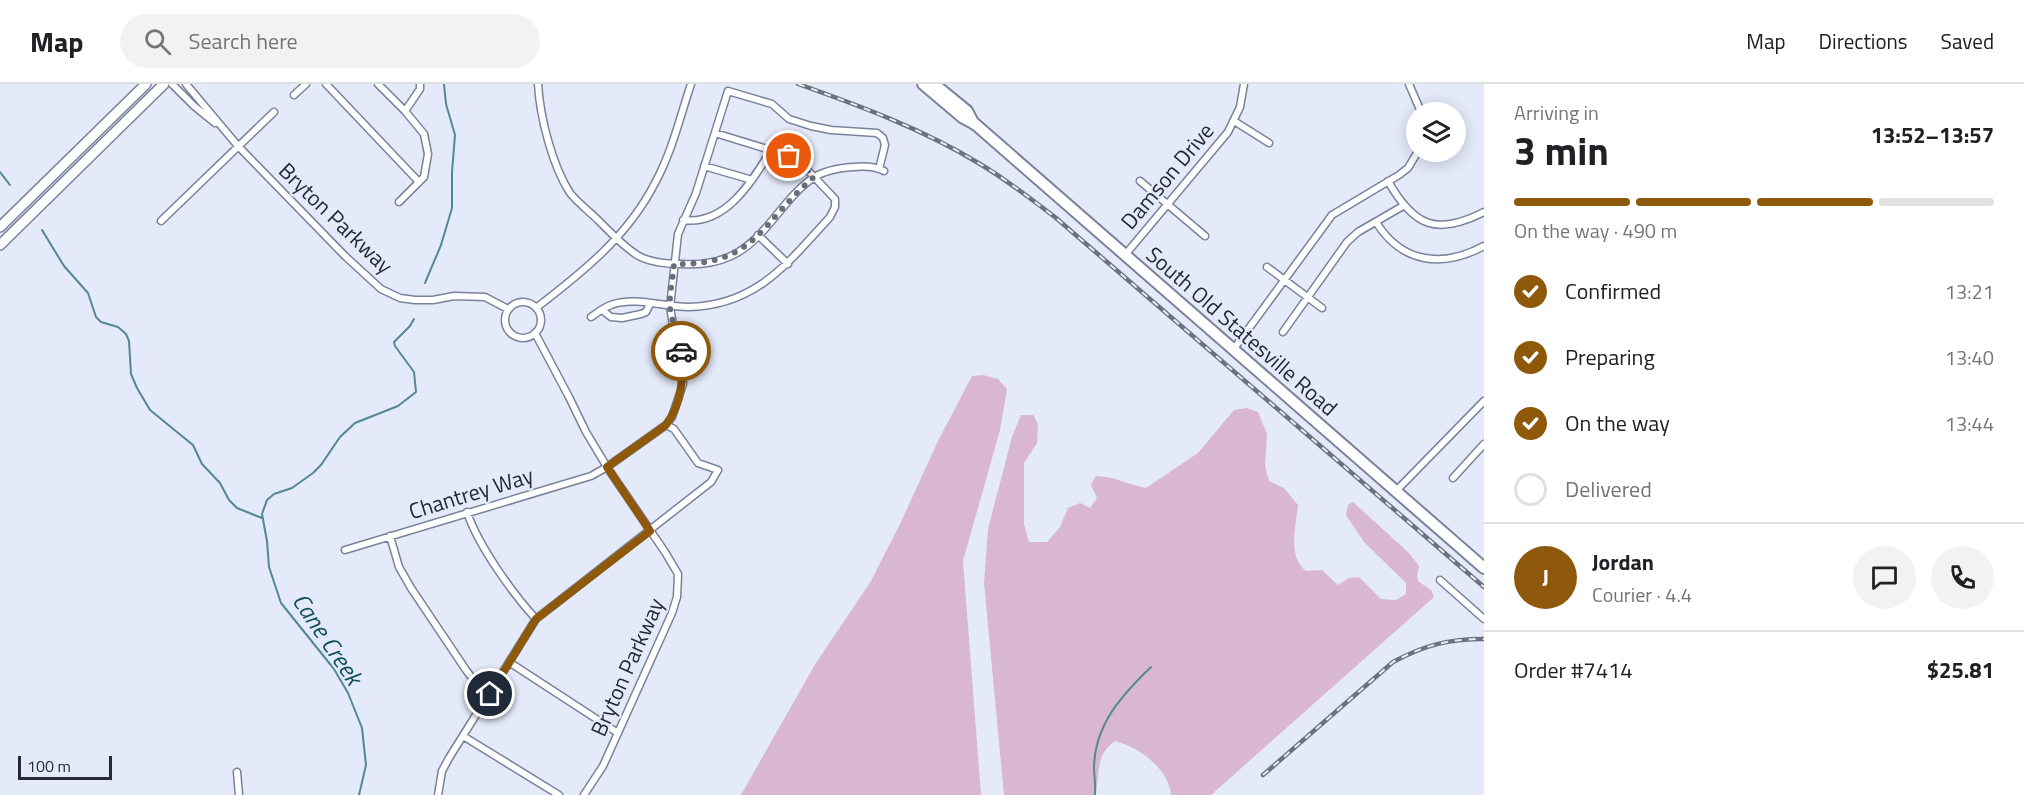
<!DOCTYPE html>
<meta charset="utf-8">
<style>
body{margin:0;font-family:"Titillium Web",sans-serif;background:#f2f2f2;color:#202124;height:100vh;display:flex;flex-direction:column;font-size:22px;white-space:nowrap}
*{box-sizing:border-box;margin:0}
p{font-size:20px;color:#757577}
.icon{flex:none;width:33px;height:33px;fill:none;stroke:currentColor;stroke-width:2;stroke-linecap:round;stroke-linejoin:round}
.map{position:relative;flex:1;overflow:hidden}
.sheet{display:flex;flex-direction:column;background:#fff;width:540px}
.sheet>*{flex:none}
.tools{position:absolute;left:1406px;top:18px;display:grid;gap:12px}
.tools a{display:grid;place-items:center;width:60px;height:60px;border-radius:50%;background:#fff;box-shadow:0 3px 15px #0003;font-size:30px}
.scale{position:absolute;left:18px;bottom:15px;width:94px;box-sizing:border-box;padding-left:6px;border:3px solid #262933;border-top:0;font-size:16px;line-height:21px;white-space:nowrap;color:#262933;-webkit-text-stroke:4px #e4eafa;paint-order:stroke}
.pin{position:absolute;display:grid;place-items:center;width:51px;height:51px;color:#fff;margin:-26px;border:3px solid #fff;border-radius:50%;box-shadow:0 2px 6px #0007}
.courier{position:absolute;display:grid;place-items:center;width:60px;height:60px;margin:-30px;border:4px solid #8e590b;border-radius:50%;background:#fff;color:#222;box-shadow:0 2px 8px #0007}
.head em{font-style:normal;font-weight:700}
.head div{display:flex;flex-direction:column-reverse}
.head{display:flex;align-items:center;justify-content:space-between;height:102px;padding:0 30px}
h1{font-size:39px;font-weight:700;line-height:45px}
.bar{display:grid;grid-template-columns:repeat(4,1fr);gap:9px 6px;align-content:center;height:72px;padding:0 30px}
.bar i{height:8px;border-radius:4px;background:#e0e0e0}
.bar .active{background:#8e590b}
.bar p{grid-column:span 4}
.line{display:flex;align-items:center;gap:15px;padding:0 30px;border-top:2px solid #e0e0e0}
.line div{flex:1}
.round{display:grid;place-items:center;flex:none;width:63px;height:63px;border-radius:32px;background:#f2f2f2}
ol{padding:0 30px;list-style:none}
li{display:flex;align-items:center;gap:18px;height:66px}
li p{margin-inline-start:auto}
li .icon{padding:6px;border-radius:50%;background:#8e590b;color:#fff;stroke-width:4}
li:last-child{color:#757577}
li i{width:33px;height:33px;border:3px solid #e0e0e0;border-radius:50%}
header{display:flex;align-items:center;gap:36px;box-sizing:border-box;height:84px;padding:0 30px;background:#fff;border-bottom:2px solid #e0e0e0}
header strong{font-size:28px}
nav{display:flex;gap:33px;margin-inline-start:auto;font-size:21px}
.search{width:420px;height:54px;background:#f2f2f2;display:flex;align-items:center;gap:15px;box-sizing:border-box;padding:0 21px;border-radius:33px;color:#757577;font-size:22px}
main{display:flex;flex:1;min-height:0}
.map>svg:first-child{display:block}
.green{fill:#d9b7d2}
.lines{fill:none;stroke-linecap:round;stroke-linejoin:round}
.stream{stroke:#548892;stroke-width:2}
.street-casing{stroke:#79829a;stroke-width:9}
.secondary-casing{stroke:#79829a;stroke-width:12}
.primary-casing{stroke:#79829a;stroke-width:14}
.street{stroke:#fff;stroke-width:6}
.secondary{stroke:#fff;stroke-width:9}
.primary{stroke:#fff;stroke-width:10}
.rail-casing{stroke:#6d717d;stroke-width:4.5}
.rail{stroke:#e4eafa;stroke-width:2;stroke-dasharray:7;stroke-linecap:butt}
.done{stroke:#686d79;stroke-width:6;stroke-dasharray:0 10.8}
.route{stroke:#8e590b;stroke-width:8}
.labels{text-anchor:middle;stroke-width:4.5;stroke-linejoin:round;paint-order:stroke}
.street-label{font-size:22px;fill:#262933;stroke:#e4eafa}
.water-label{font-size:24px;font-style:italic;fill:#115059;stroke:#e4eafa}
</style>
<header>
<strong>Map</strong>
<div class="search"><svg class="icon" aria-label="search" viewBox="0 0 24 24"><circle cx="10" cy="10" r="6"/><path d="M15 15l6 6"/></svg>Search here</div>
<nav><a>Map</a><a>Directions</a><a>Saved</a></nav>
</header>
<main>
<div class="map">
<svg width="1484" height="711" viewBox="0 0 1484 711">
<rect width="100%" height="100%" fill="#e4eafa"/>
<path class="green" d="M983,291L998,295L1007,305L1000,346L963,477L981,711H741L814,582L871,497L901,438L938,357L972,292Z
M1247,324L1258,328L1267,350L1265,382L1269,397L1284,404L1298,421C1296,443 1287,472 1306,487L1322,486L1338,501L1349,494L1359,493L1381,515L1396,516L1406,510V499L1364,458L1346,431L1348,421L1353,418L1409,469L1419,482L1417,492L1418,497L1431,506L1434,513L1211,711H1171C1169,685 1139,663 1115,657C1094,672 1101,689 1095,711H1004L984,499L988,445L1012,353L1021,331H1033L1038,340L1037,359L1024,379V440L1029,458H1047L1060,443L1068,424L1080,419L1090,424L1097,414L1091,401L1096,392C1114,392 1129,401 1146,404L1198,369L1234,326Z"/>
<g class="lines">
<path class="stream" d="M0,88L10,101
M42,146L64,182L88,209L96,233L101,238L118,243L126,250L129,257L131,290L137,304L150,326L193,361L202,380L220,399L229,416L237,424L262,434
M425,199L441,161L452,124V88L455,51L446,20L444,0
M359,711L366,681L362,644L348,609L334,585L281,519L269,483L267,457L262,430L267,416L274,410L292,404L313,389L321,381L340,353L355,339L398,322L416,308L414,288L395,262L394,258L410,242L414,235
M1095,711C1096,701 1094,692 1094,683C1095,640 1122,611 1151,583"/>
<g class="street-casing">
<path id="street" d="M172,0L194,22L215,39
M186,0L238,62L345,172L381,205L400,214L415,216H433L454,212L485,213L508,225
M326,0L419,98
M378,0L405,27L424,50L428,70L424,93L399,118
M538,0C540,33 552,81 570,109C578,119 590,128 600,138C611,149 623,162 637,171C650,179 667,180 682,180C697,181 716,179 731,172C766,156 782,115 813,94C825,86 839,84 853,83C863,82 875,82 884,87
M1409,0L1421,28
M294,11L306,0
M405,27L420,5V0
M1234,37L1269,59
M704,82L752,96
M1140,97L1205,152
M1388,97C1414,143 1437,152 1484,128
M683,136C726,142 752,97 772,65
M161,137L274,28
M1376,138C1402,180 1443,184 1484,162
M758,151L788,180
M1125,171L1228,48L1240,23L1244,0
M1267,183L1322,224
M505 236a18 18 0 1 1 36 0a18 18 0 1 1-36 0Z
M536,224C583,188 628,152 655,99C672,68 680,33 691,0
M602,226L611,233L622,234L641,230L646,228L650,220
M591,233C597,229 604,223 611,221C634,212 664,223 688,223C756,222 788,179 830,133L835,123V115L799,77L790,72L715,49
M1283,248L1347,158L1358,148L1403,122
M535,249L569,313L586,348L607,383L665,468L678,490L677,513L672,529L603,682L584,711
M1233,266L1332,131L1399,91L1408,84L1417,69
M666,341L672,333L683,300L680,258L673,241L670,223L678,150L696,109L728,7L772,20L789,35L811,42L831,46L877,49L883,54L885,61L879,85
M1453,394L1484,360
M1396,407L1484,317
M467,428C478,461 512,509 536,535
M390,452L399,483L411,504L466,586L478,602L490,610
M345,466L591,392L607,383L666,341L674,345L698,379L718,386L711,398L536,535L449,674L442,687L438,711
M1440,496L1484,535
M509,578L618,649
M463,652L559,711
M237,688L239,711"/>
</g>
<g class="secondary-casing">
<path id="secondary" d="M0,143L146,0
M0,161L164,0"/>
</g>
<g class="primary-casing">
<path id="primary" d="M923,0L962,33L975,40L1484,484
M934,0L967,27L974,40"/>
</g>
<use href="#street" class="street"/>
<use href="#secondary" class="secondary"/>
<use href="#primary" class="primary"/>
<g class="rail-casing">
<path id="rail" d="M798,0C860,22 923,45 980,80C1007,96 1031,115 1056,134L1484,503
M1263,691L1393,578C1425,561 1448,555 1484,555"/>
</g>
<use href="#rail" class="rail"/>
</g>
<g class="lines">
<path class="done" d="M681,267C679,252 672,240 670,224C669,210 673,194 674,180C756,182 761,138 814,93L799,77L789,72"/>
<path class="route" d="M490,610L536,535L650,447L607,383L666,341C682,319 684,294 681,267"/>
</g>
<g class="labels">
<g class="street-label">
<text transform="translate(1167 92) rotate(-50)" y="8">Damson Drive</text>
<text transform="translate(336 134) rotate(44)" y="8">Bryton Parkway</text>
<text transform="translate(1242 247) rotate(41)" y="8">South Old Statesville Road</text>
<text transform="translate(471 409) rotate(-17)" y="8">Chantrey Way</text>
<text transform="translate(627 583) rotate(-66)" y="8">Bryton Parkway</text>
</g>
<g class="water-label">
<text transform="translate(327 555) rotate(56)" y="8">Cane Creek</text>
</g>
</g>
</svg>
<div class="tools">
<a><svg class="icon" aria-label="layers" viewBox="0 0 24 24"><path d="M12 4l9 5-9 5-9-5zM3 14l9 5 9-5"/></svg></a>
</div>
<div class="scale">100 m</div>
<div class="pin" style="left:789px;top:72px;background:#ea580c"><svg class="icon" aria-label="bag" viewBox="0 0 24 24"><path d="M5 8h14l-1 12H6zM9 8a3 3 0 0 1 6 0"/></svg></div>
<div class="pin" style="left:490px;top:610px;background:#1f2937"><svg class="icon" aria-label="home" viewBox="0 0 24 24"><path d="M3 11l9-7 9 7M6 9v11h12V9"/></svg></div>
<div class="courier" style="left:681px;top:267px"><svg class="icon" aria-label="car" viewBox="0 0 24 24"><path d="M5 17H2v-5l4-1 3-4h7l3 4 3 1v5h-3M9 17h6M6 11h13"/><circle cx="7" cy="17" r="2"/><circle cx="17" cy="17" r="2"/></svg></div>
</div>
<section class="sheet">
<div class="head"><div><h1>3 min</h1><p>Arriving in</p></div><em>13:52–13:57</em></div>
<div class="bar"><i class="active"></i><i class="active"></i><i class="active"></i><i></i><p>On the way · 490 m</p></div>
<ol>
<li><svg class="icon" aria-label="check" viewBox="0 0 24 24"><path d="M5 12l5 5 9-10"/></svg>Confirmed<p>13:21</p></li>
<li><svg class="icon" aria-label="check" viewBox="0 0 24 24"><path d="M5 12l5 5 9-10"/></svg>Preparing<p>13:40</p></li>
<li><svg class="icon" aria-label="check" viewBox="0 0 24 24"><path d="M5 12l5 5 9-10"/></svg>On the way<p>13:44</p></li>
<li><i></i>Delivered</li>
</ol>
<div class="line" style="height:108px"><b class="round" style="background:#8e590b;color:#fff">J</b><div><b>Jordan</b><p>Courier · 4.4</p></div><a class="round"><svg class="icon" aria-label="chat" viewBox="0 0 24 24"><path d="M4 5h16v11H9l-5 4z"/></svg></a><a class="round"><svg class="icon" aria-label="phone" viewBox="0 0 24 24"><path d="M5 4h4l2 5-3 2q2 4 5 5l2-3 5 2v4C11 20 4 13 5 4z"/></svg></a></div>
<div class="line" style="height:78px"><div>Order #7414</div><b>$25.81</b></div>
</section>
</main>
